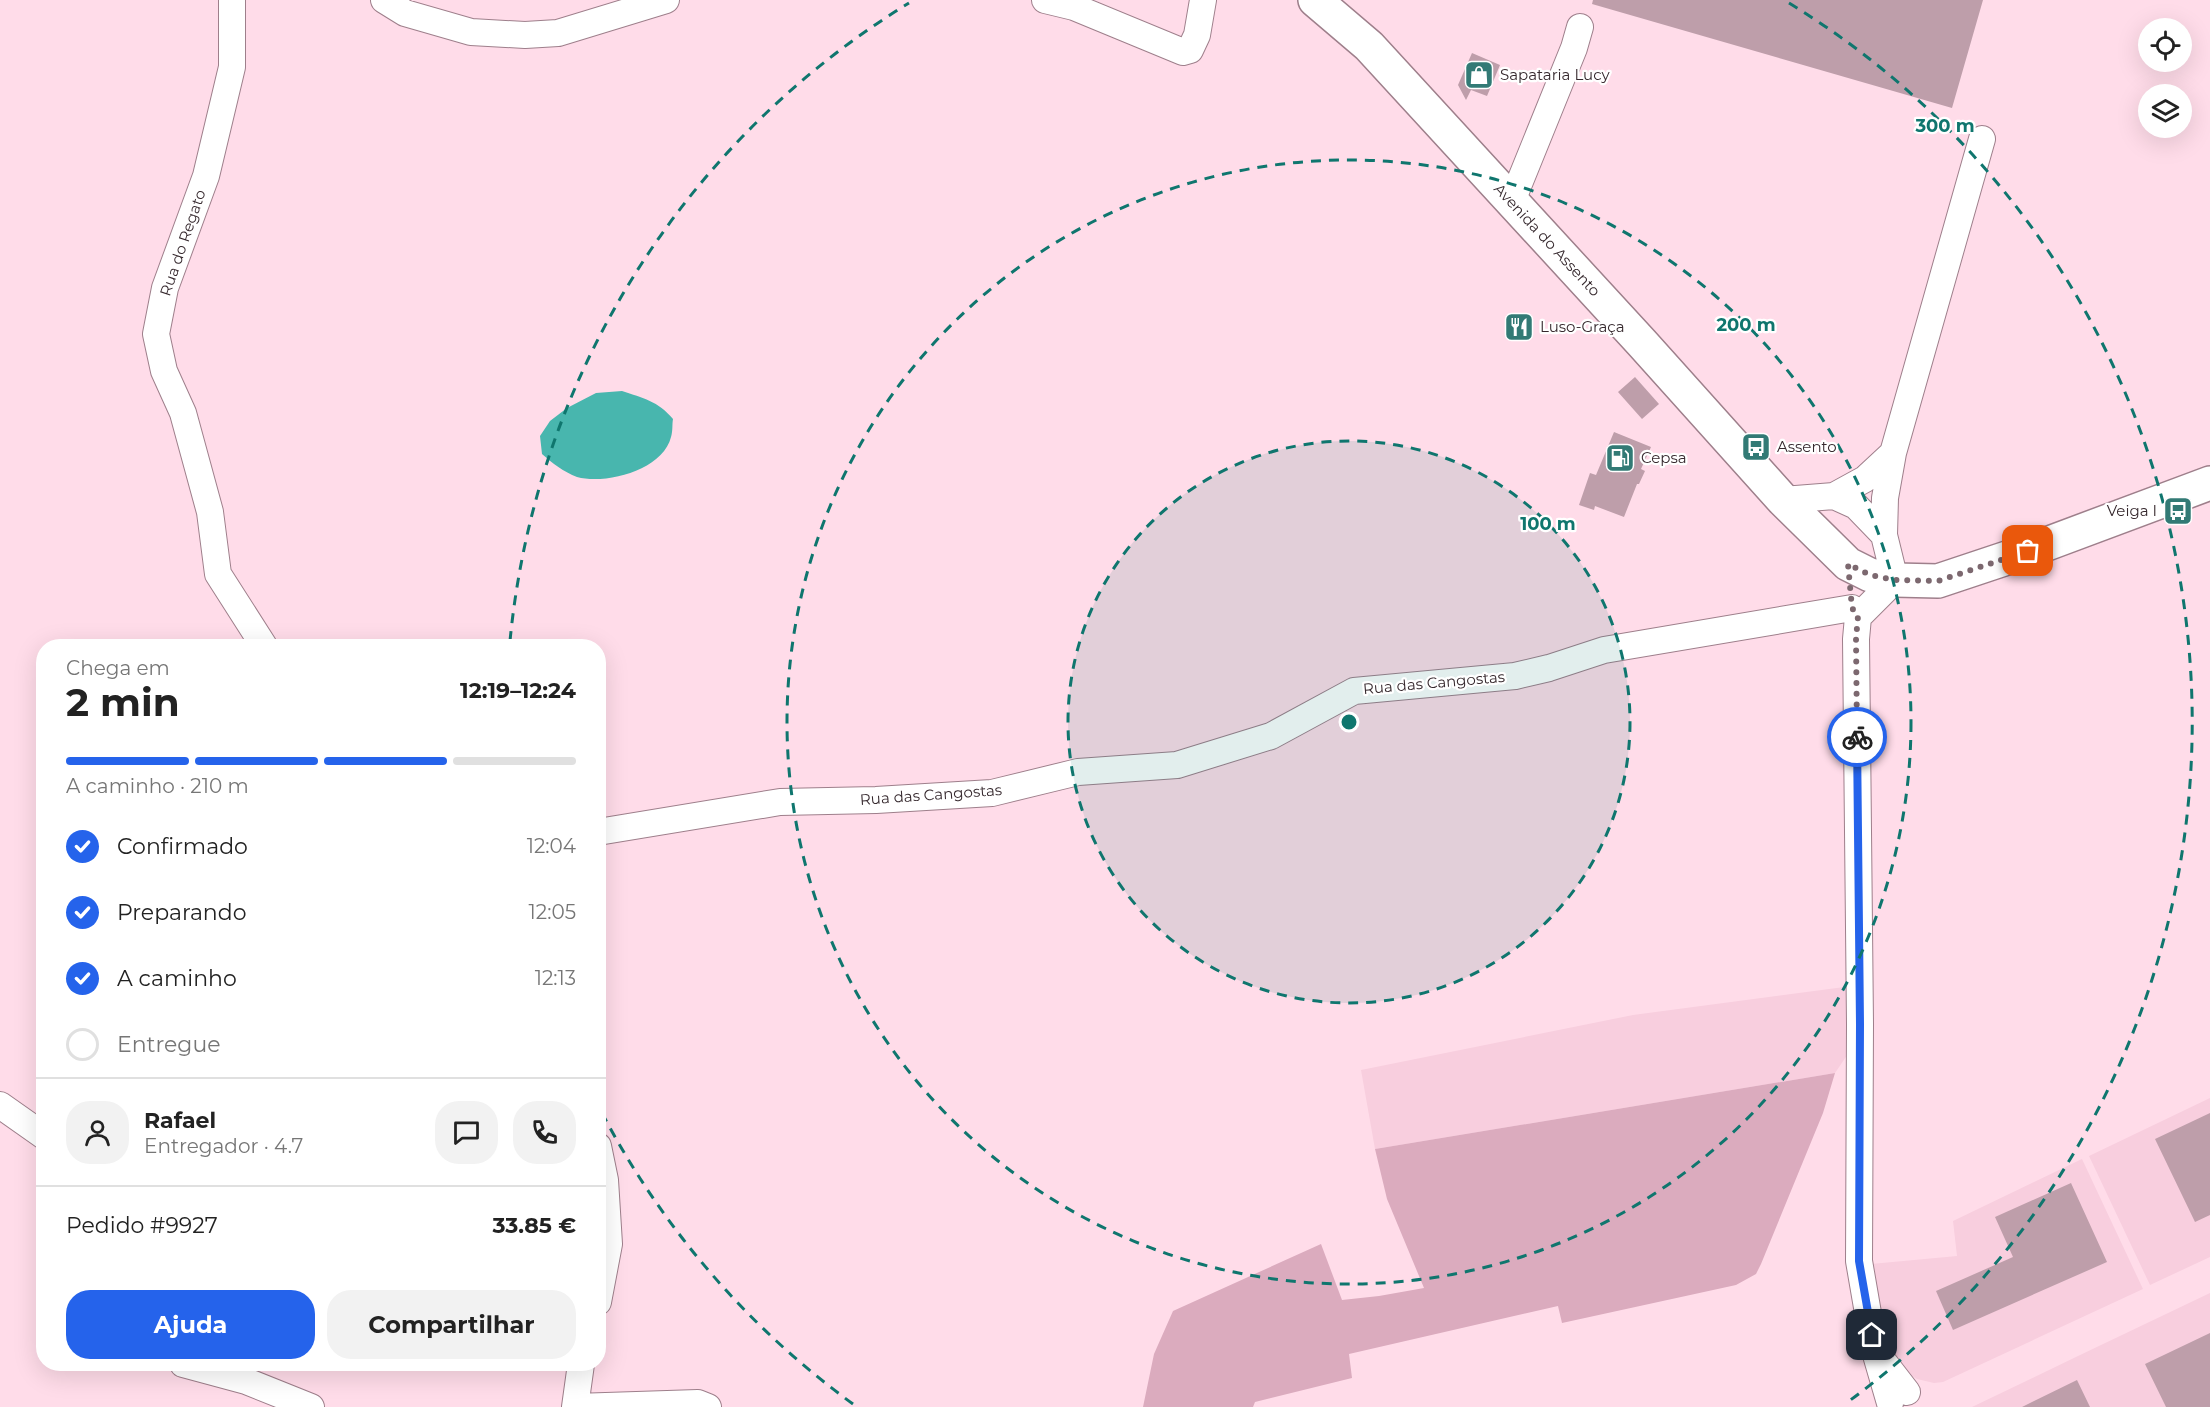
<!DOCTYPE html>
<html lang="pt">
<meta charset="utf-8">
<style>
body{margin:0;font-family:Montserrat,sans-serif;background:#f2f2f2;color:#222;height:100vh;display:flex;flex-direction:column;font-size:22px;white-space:nowrap}
*{box-sizing:border-box;margin:0}
p{font-size:20px;color:#767676}
.icon{flex:none;width:33px;height:33px;fill:none;stroke:currentColor;stroke-width:2;stroke-linecap:round;stroke-linejoin:round}
.map{position:relative;flex:1;overflow:hidden}
.drawer{position:absolute;left:36px;top:639px;width:570px;height:732px;display:flex;flex-direction:column;background:#fff;border-radius:24px;box-shadow:0 6px 24px #0002}
.drawer>*{flex:none}
.buttons{position:absolute;left:2138px;top:18px;display:grid;gap:12px}
.buttons a{display:grid;place-items:center;width:54px;height:54px;border-radius:50%;background:#fff;box-shadow:0 6px 24px #0002;font-size:30px}
.pin{position:absolute;display:grid;place-items:center;width:51px;height:51px;color:#fff;margin:-26px;border-radius:12px;box-shadow:0 3px 9px #0006}
.courier{position:absolute;display:grid;place-items:center;width:60px;height:60px;margin:-30px;border:4px solid #2563eb;border-radius:50%;background:#fff;color:#222;box-shadow:0 2px 8px #0007}
.head em{font-style:normal;font-weight:700}
.head div{display:flex;flex-direction:column-reverse}
.head{display:flex;align-items:center;justify-content:space-between;height:102px;padding:0 30px}
h1{font-size:39px;font-weight:700;line-height:45px}
.bar{display:grid;grid-template-columns:repeat(4,1fr);gap:9px 6px;align-content:center;height:72px;padding:0 30px}
.bar i{height:8px;border-radius:4px;background:#e0e0e0}
.bar .current{background:#2563eb}
.bar p{grid-column:span 4}
.line{display:flex;align-items:center;gap:15px;padding:0 30px;border-top:2px solid #e0e0e0}
.line div{flex:1}
.round{display:grid;place-items:center;flex:none;width:63px;height:63px;border-radius:24px;background:#f2f2f2}
ol{padding:0 30px;list-style:none}
li{display:flex;align-items:center;gap:18px;height:66px}
li p{margin-inline-start:auto}
li .icon{padding:6px;border-radius:50%;background:#2563eb;color:#fff;stroke-width:4}
li:last-child{color:#767676}
li i{width:33px;height:33px;border:3px solid #e0e0e0;border-radius:50%}
.action{display:flex;gap:12px;margin-top:auto;padding:12px 30px}
.action a{flex:1;height:69px;border-radius:24px;background:#2563eb;color:#fff;font-size:24px;font-weight:700;line-height:69px;text-align:center}
.action a+a{background:#f2f2f2;color:#222}
.map>svg:first-child{display:block}
.built{fill:#f8cede}
.green{fill:#dbabbe}
.water{fill:#48b6ae}
.building{fill:#be9eaa}
.lines{fill:none;stroke-linecap:round;stroke-linejoin:round}
.minor-casing{stroke:#9e7f8b;stroke-width:28}
.major-casing{stroke:#9e7f8b;stroke-width:36}
.minor{stroke:#fff;stroke-width:26}
.major{stroke:#fff;stroke-width:33}
.done{stroke:#7c686f;stroke-width:6;stroke-dasharray:0 10.8}
.route{stroke:#2563eb;stroke-width:8}
.ring{fill:none;stroke:#0f766e;stroke-width:3;stroke-dasharray:10 8}
.labels{text-anchor:middle;stroke-width:4.5;stroke-linejoin:round;paint-order:stroke}
.poi-label{font-size:15px;fill:#36292e;stroke:#fff;text-anchor:start}
.street-label{font-size:15px;fill:#36292e;stroke:#fff}
.centre{fill:#0f766e;stroke:#fff;stroke-width:3}
.ring-label{font-size:18px;text-anchor:middle;font-weight:bold;fill:#0f766e;stroke:#fff;stroke-width:4.5;stroke-linejoin:round;paint-order:stroke}
</style>
<div class="map">
<svg width="2210" height="1407" viewBox="0 0 2210 1407">
<rect width="100%" height="100%" fill="#ffdce9"/>
<path class="built" d="M1852,986L1854,1045L1835,1073L1375,1149L1361,1070L1633,1015Z
M2210,1098V1257L2150,1285L2089,1156Z
M2082,1159L2143,1289L1943,1382L1934,1383L1917,1379L1902,1369L1891,1354L1883,1331L1871,1264L1957,1256L1953,1221Z
M2210,1293V1407H1972L2078,1356Z"/>
<path class="green" d="M1835,1073L1823,1113L1761,1264L1756,1274L1736,1285L1562,1323L1558,1306L1349,1354L1352,1378L1255,1402L1253,1407H1143L1154,1354L1173,1311L1321,1244L1342,1300L1379,1296L1424,1288L1387,1199L1375,1149Z"/>
<path class="water" d="M622,391C643,398 658,401 673,419C672,424 673,431 671,437C663,470 606,485 577,477C564,472 552,463 542,454L540,436L550,421L567,408L596,393Z"/>
<path class="building" d="M1593,0H1983L1952,108L1592,4Z
M1472,53L1500,65L1487,96L1471,90L1466,100L1458,85Z
M1635,377L1659,404L1642,419L1618,392Z
M1614,432L1651,447L1641,469L1645,471L1639,484H1637L1624,517L1595,506L1594,510L1579,505L1590,473L1596,475Z
M2210,1113V1215L2195,1222L2155,1139Z
M2071,1183L2107,1262L1953,1330L1936,1291L2013,1257L1995,1217Z
M2210,1333V1407H2166L2145,1364Z
M2077,1380L2090,1407H2022Z"/>
<g class="lines">
<g class="minor-casing">
<path id="minor" d="M232,0V67L206,176L165,288L156,334L164,371L183,413L210,512L218,574L264,646
M384,0L405,13L471,32L525,35L558,33L666,0
M1045,0L1074,7L1183,52L1190,50L1197,35L1203,0
M1512,201L1574,48L1580,27
M1834,496L1856,506L1884,535
M1783,500L1834,496L1865,479L1893,453
M598,832L780,802L876,800L992,793L1078,772L1177,765L1271,736L1354,691L1515,676L1549,668L1604,650L1852,608
M0,1105L44,1136
M598,1146L605,1180L609,1244L598,1302
M1883,1361L1907,1392
M183,1364L246,1381L311,1407
M1890,1403L1874,1348L1859,1261L1860,1024L1856,639L1858,617L1895,580L1884,535L1885,498L1893,453L1982,139
M575,1407L698,1403L708,1407
M575,1407L581,1364"/>
</g>
<g class="major-casing">
<path id="major" d="M1315,0L1369,46L1642,343L1783,500L1848,564L1870,575L1895,580L1938,581L2028,551L2210,483"/>
</g>
<use href="#minor" class="minor"/>
<use href="#major" class="major"/>
</g>
<g class="lines">
<path class="done" d="M1857,737L1856,639L1858,616L1852,608L1848,564L1870,575L1895,580L1938,581L2028,551"/>
<path class="route" d="M1857,737L1860,1024L1859,1261L1872,1335"/>
</g>
<circle cx="1349" cy="722" r="281" fill="#0f766e" fill-opacity=".12"/>
<g class="ring">
<circle cx="1349" cy="722" r="281"/>
<circle cx="1349" cy="722" r="562"/>
<path d="M853 1404A843 843 0 0 1 601 1111M510 641A843 843 0 0 1 909 3M1789 3A843 843 0 0 1 1845 1404"/>
</g>
<defs>
<g id="shop-square" transform="scale(1.5)"><rect x="-9" y="-9" width="18" height="18" rx="4" fill="#327a75" stroke="#fff"/><path d="M-5-2.5h2.3a2.7 3.5 0 0 1 5.4 0H5L5.5 6h-11ZM-1.5-2.5h3a1.5 2.3 0 0 0-3 0Z" fill="#fff"/></g>
<g id="restaurant-square" transform="scale(1.5)"><rect x="-9" y="-9" width="18" height="18" rx="4" fill="#327a75" stroke="#fff"/><path d="M-5-6h1v4h1v-4h1v4h1v-4h1v5L-1.5 .5V6h-2V.5L-5-1ZM5-6V6H3V1.5H1.5Q1.5-4 5-6Z" fill="#fff"/></g>
<g id="bus-square" transform="scale(1.5)"><rect x="-9" y="-9" width="18" height="18" rx="4" fill="#327a75" stroke="#fff"/><path d="M-5-6H5V4H4V6H2V4H-2V6H-4V4H-5ZM-3.5-4V0h7V-4ZM-3.5 1.2v1.5H-2V1.2ZM2 1.2v1.5H3.5V1.2Z" fill="#fff"/></g>
<g id="fuel-square" transform="scale(1.5)"><rect x="-9" y="-9" width="18" height="18" rx="4" fill="#327a75" stroke="#fff"/><path d="M-5.5-6h7V0h2V4h1.3V-2.5L3-4.5l.8-.8L6-3V5H2.5V1h-1V6h-7ZM-4.2-4.7v3.2H.2V-4.7Z" fill="#fff"/></g>
</defs>
<g fill-rule="evenodd">
<use href="#shop-square" x="1479" y="75"/>
<use href="#restaurant-square" x="1519" y="327"/>
<use href="#bus-square" x="1756" y="447"/>
<use href="#fuel-square" x="1620" y="458"/>
<use href="#bus-square" x="2178" y="511"/>
</g>
<g class="labels">
<g class="poi-label">
<text x="1500" y="80">Sapataria Lucy</text>
<text x="1540" y="332">Luso-Graça</text>
<text x="1777" y="452">Assento</text>
<text x="1641" y="463">Cepsa</text>
<text x="2157" y="516" text-anchor="end">Veiga I</text>
</g>
<g class="street-label">
<text transform="translate(1547 240) rotate(47)" y="5">Avenida do Assento</text>
<text transform="translate(183 243) rotate(-71)" y="5">Rua do Regato</text>
<text transform="translate(1434 683) rotate(-5)" y="5">Rua das Cangostas</text>
<text transform="translate(931 795) rotate(-4)" y="5">Rua das Cangostas</text>
</g>
</g>
<circle cx="1349" cy="722" r="9" class="centre"/>
<g class="ring-label">
<text x="1945" y="132">300 m</text>
<text x="1746" y="331">200 m</text>
<text x="1548" y="530">100 m</text>
</g>
</svg>
<div class="buttons">
<a><svg class="icon" aria-label="locate" viewBox="0 0 24 24"><circle cx="12" cy="12" r="6"/><path d="M12 2v4M12 18v4M2 12h4M18 12h4"/></svg></a>
<a><svg class="icon" aria-label="layers" viewBox="0 0 24 24"><path d="M12 4l9 5-9 5-9-5zM3 14l9 5 9-5"/></svg></a>
</div>
<div class="pin" style="left:2028px;top:551px;background:#ea580c"><svg class="icon" aria-label="bag" viewBox="0 0 24 24"><path d="M5 8h14l-1 12H6zM9 8a3 3 0 0 1 6 0"/></svg></div>
<div class="pin" style="left:1872px;top:1335px;background:#1f2937"><svg class="icon" aria-label="home" viewBox="0 0 24 24"><path d="M3 11l9-7 9 7M6 9v11h12V9"/></svg></div>
<div class="courier" style="left:1857px;top:737px"><svg class="icon" aria-label="bike" viewBox="0 0 24 24"><circle cx="6" cy="16" r="4"/><circle cx="18" cy="16" r="4"/><path d="M6 16l4-8h5l3 8M10 8l3 8H6M13 5h3"/></svg></div>
<section class="drawer">
<div class="head"><div><h1>2 min</h1><p>Chega em</p></div><em>12:19–12:24</em></div>
<div class="bar"><i class="current"></i><i class="current"></i><i class="current"></i><i></i><p>A caminho · 210 m</p></div>
<ol>
<li><svg class="icon" aria-label="check" viewBox="0 0 24 24"><path d="M5 12l5 5 9-10"/></svg>Confirmado<p>12:04</p></li>
<li><svg class="icon" aria-label="check" viewBox="0 0 24 24"><path d="M5 12l5 5 9-10"/></svg>Preparando<p>12:05</p></li>
<li><svg class="icon" aria-label="check" viewBox="0 0 24 24"><path d="M5 12l5 5 9-10"/></svg>A caminho<p>12:13</p></li>
<li><i></i>Entregue</li>
</ol>
<div class="line" style="height:108px"><a class="round"><svg class="icon" aria-label="person" viewBox="0 0 24 24"><circle cx="12" cy="8" r="4"/><path d="M4 21q1-7 8-7t8 7"/></svg></a><div><b>Rafael</b><p>Entregador · 4.7</p></div><a class="round"><svg class="icon" aria-label="chat" viewBox="0 0 24 24"><path d="M4 5h16v11H9l-5 4z"/></svg></a><a class="round"><svg class="icon" aria-label="phone" viewBox="0 0 24 24"><path d="M5 4h4l2 5-3 2q2 4 5 5l2-3 5 2v4C11 20 4 13 5 4z"/></svg></a></div>
<div class="line" style="height:78px"><div>Pedido #9927</div><b>33.85 €</b></div>
<div class="action"><a>Ajuda</a><a>Compartilhar</a></div>
</section>
</div>
